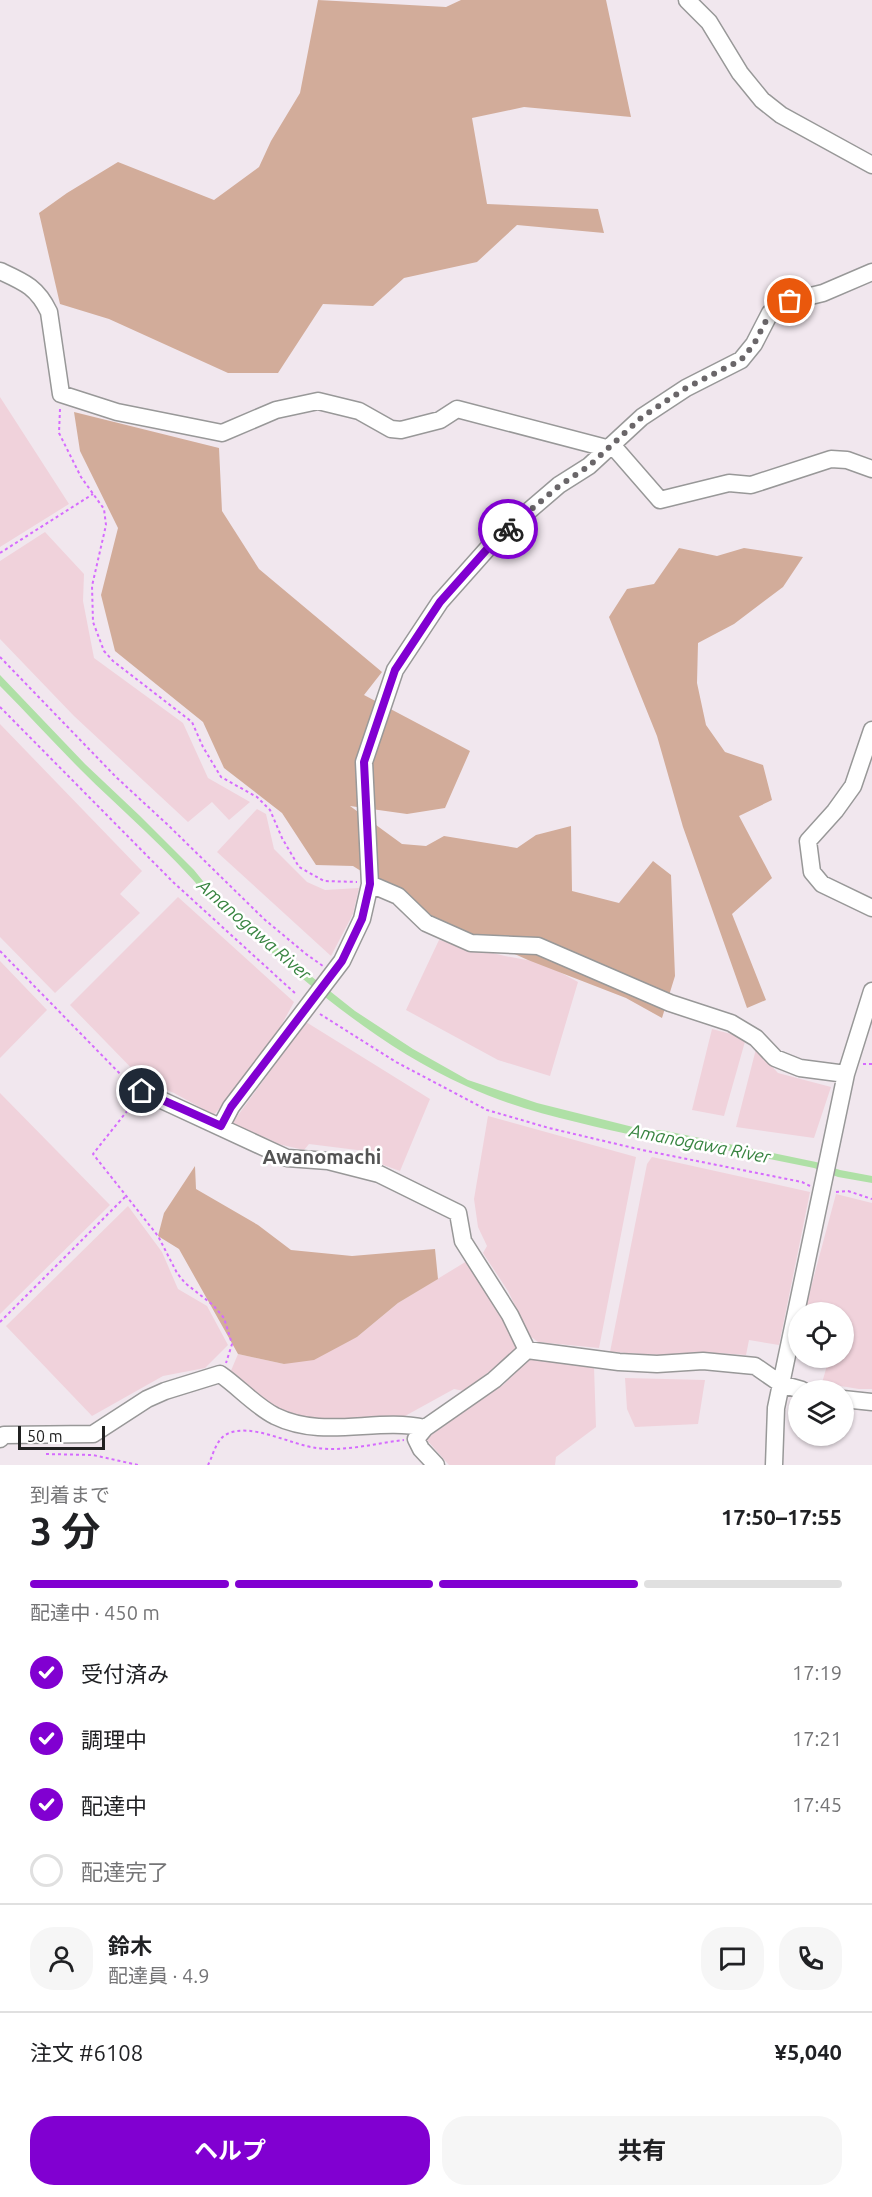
<!DOCTYPE html>
<html lang="ja">
<meta charset="utf-8">
<style>
body{margin:0;font-family:Ubuntu,"Noto Sans JP",sans-serif;background:#f6f6f6;color:#202124;height:100vh;display:flex;flex-direction:column;font-size:22px;white-space:nowrap}
*{box-sizing:border-box;margin:0}
p{font-size:20px;color:#757577}
.icon{flex:none;width:33px;height:33px;fill:none;stroke:currentColor;stroke-width:2;stroke-linecap:round;stroke-linejoin:round}
.map{position:relative;height:1465px;overflow:hidden}
.details{display:flex;flex-direction:column;background:#fff;flex:1}
.details>*{flex:none}
.buttons{position:absolute;left:788px;top:1302px;display:grid;gap:12px}
.buttons a{display:grid;place-items:center;width:66px;height:66px;border-radius:50%;background:#fff;box-shadow:0 2px 4px #0004;font-size:30px}
.scale{position:absolute;left:18px;bottom:15px;width:87px;box-sizing:border-box;padding-left:6px;border:3px solid #212121;border-top:0;font-size:16px;line-height:21px;white-space:nowrap;color:#212121;-webkit-text-stroke:4px #fff;paint-order:stroke}
.pin{position:absolute;display:grid;place-items:center;width:51px;height:51px;color:#fff;margin:-26px;border:3px solid #fff;border-radius:50%;box-shadow:0 2px 6px #0007}
.courier{position:absolute;display:grid;place-items:center;width:60px;height:60px;margin:-30px;border:4px solid #8100d1;border-radius:50%;background:#fff;color:#222;box-shadow:0 2px 8px #0007}
.overview em{font-style:normal;font-weight:700}
.overview div{display:flex;flex-direction:column-reverse}
.overview{display:flex;align-items:center;justify-content:space-between;height:102px;padding:0 30px}
h1{font-size:39px;font-weight:700;line-height:45px}
.bar{display:grid;grid-template-columns:repeat(4,1fr);gap:9px 6px;align-content:center;height:72px;padding:0 30px}
.bar i{height:8px;border-radius:4px;background:#e0e0e0}
.bar .current{background:#8100d1}
.bar p{grid-column:span 4}
.line{display:flex;align-items:center;gap:15px;padding:0 30px;border-top:2px solid #e0e0e0}
.line div{flex:1}
.round{display:grid;place-items:center;flex:none;width:63px;height:63px;border-radius:24px;background:#f6f6f6}
ol{padding:0 30px;list-style:none}
li{display:flex;align-items:center;gap:18px;height:66px}
li p{margin-inline-start:auto}
li .icon{padding:6px;border-radius:50%;background:#8100d1;color:#fff;stroke-width:4}
li:last-child{color:#757577}
li i{width:33px;height:33px;border:3px solid #e0e0e0;border-radius:50%}
.primary-button{display:flex;gap:12px;margin-top:auto;padding:12px 30px}
.primary-button a{flex:1;height:69px;border-radius:24px;background:#8100d1;color:#fff;font-size:24px;font-weight:700;line-height:69px;text-align:center}
.primary-button a+a{background:#f6f6f6;color:#202124}
.map>svg:first-child{display:block}
.farmland{fill:#f0d2db}
.forest{fill:#d2ac9a}
.water{fill:#afe0a6}
.lines{fill:none;stroke-linecap:round;stroke-linejoin:round}
.minor-casing{stroke:#989898;stroke-width:19}
.path{stroke:#d56bfe;stroke-width:2;stroke-dasharray:3 3;stroke-linecap:butt}
.minor{stroke:#fff;stroke-width:16}
.done{stroke:#6a6669;stroke-width:6;stroke-dasharray:0 10.8}
.route{stroke:#8100d1;stroke-width:8}
.labels{text-anchor:middle;stroke-width:5;stroke-linejoin:round;paint-order:stroke}
.water-label{font-size:18px;font-style:italic;fill:#388441;stroke:#fff}
.quarter-label{font-size:20px;font-weight:bold;fill:#545454;stroke:#fff}
</style>
<div class="map">
<svg width="872" height="1465" viewBox="0 0 872 1465">
<rect width="100%" height="100%" fill="#f1e7ee"/>
<path class="farmland" d="M0,397L69,504L0,547Z
M45,532L84,574L83,601L94,658L183,723L208,778L250,802L229,820L212,802L188,822L74,716L0,639V561Z
M0,724L142,871L120,894L140,913L55,993L0,937Z
M257,809L266,814L274,849L307,882L325,890L359,888L353,914L331,956L217,852Z
M178,897L294,1002L270,1046L214,1115L174,1093L143,1080L70,1005Z
M439,940L505,956L543,963L578,982L550,1076L498,1060L406,1010Z
M0,961L47,1010L0,1058Z
M306,1022L430,1099L400,1171L364,1158L365,1151L309,1144L304,1150L278,1144L267,1138L239,1130L233,1122Z
M712,1029L746,1038L724,1116L692,1110Z
M756,1049L778,1073L831,1087L814,1138L736,1127Z
M0,1093L110,1205L0,1314Z
M488,1116L636,1157L599,1348L538,1342L530,1336L508,1291L483,1253L487,1246L478,1227L474,1199Z
M652,1157L810,1192L779,1345L749,1340L746,1355L719,1353L695,1357L610,1352L647,1164Z
M836,1194L872,1203V1389H859L822,1383L829,1358H843V1312H829L806,1306Z
M128,1206L162,1252L178,1289L207,1306L228,1345L205,1368L163,1376L92,1416L6,1326Z
M467,1261L497,1302L519,1349L464,1391L454,1389L405,1416L344,1423L289,1414L264,1403L230,1373L238,1354L284,1364L357,1337L398,1303Z
M530,1358L594,1367L596,1427L556,1457L555,1465H449L426,1439L475,1403L503,1385Z
M625,1378L705,1380L698,1424L635,1427L627,1409Z"/>
<path class="forest" d="M318,0L446,7L461,0H606L631,117L524,107L472,118L487,204L598,209L604,233L517,225L477,262L404,278L373,306L323,304L278,373H228L109,319L60,304L39,213L67,193L118,162L214,200L259,167L271,141L300,93Z
M74,412L219,448L222,511L259,569L382,672L364,695L470,751L445,808L407,814L350,806L402,844L426,846L444,836L517,848L536,835L571,826L572,891L619,903L653,861L671,875L675,976L662,1018L626,998L528,960L439,920L353,866L316,865L282,813L224,768L203,722L115,651L101,595L118,528L80,451Z
M679,548L717,556L744,548L803,557L783,587L734,624L698,643L697,683L706,725L725,752L763,765L772,800L739,816L772,878L732,914L766,1000L747,1008L683,827L657,736L609,617L627,589L654,584Z
M195,1166L196,1189L258,1225L291,1250L352,1256L435,1249L438,1279L398,1303L357,1337L314,1360L284,1364L238,1354L179,1249L158,1236L164,1213Z"/>
<path class="water" d="M0,675L85,764L140,816L194,870L211,891L302,969L355,1011L413,1049L468,1080L537,1103L645,1130H661L816,1162L840,1170L872,1176V1183L838,1177L814,1168L661,1137L645,1138C585,1124 522,1112 466,1086C368,1042 287,966 207,896C169,850 122,811 80,769C53,742 27,713 0,686Z"/>
<g class="lines">
<g class="minor-casing">
<path id="minor" d="M687,0L709,22L740,73L762,100L781,115L872,165
M0,271C24,282 37,287 49,312L61,394L117,412L222,433L276,410L318,401L359,411L391,429L401,430L440,420L457,409L610,449
M613,446L660,500L729,483L751,485L831,459L847,460L872,469
M872,730L853,786L835,811L808,841L812,872L822,884L872,908
M370,884L398,896L426,923L471,943L538,946L670,1003L731,1023L756,1038L775,1058L800,1068L846,1074
M142,1091L287,1158L328,1161L379,1174L458,1213L463,1241L510,1315L527,1350
M221,1126L231,1107L342,961L362,919L370,884L364,762L395,670L440,602L496,539L559,485L589,466L642,417L686,388L741,360L754,344L770,313L790,301L823,293L872,272
M843,1399L872,1402
M0,1439L4,1435L93,1434L147,1399L165,1391L220,1374C239,1387 254,1405 275,1416C324,1440 376,1417 425,1428
M436,1465L421,1449L416,1439L425,1428L494,1380L527,1350L619,1362L657,1364L703,1361L755,1366L781,1384L802,1390
M774,1465L776,1408L781,1384L846,1074L872,991"/>
</g>
<path class="path" d="M60,409L59,433L81,477L104,509L106,525L92,586L93,622L104,651L113,661L192,722L203,747L221,777L257,797L270,810L282,838L299,867L324,881L357,882
M0,553L93,494
M0,657L116,777L169,826L264,919L306,954L323,966
M0,707L173,882L297,995
M0,951L130,1084
M320,1014L396,1062L487,1110L549,1128L642,1150L802,1182L810,1186
M863,1064H872
M135,1101L93,1154L158,1236L177,1273L185,1283L213,1305L224,1318L232,1344L226,1363
M836,1192L848,1191L872,1199
M0,1322L127,1195
M46,1454L93,1455L138,1465
M208,1465C213,1456 216,1439 227,1434C251,1422 291,1445 317,1448C345,1452 376,1443 404,1440"/>
<use href="#minor" class="minor"/>
</g>
<g class="lines">
<path class="done" d="M508,529L559,486L589,466L642,417L686,388L741,360L754,344L770,313L790,301"/>
<path class="route" d="M142,1091L221,1126L231,1107L342,961L362,919L370,884L364,762L395,670L440,602L496,539L508,529"/>
</g>
<g class="labels">
<g class="water-label">
<text transform="translate(254 930) rotate(41)" y="6">Amanogawa River</text>
<text transform="translate(700 1144) rotate(11)" y="6">Amanogawa River</text>
</g>
<g class="quarter-label">
<text x="322" y="1164">Awanomachi</text>
</g>
</g>
</svg>
<div class="buttons">
<a><svg class="icon" aria-label="locate" viewBox="0 0 24 24"><circle cx="12" cy="12" r="6"/><path d="M12 2v4M12 18v4M2 12h4M18 12h4"/></svg></a>
<a><svg class="icon" aria-label="layers" viewBox="0 0 24 24"><path d="M12 4l9 5-9 5-9-5zM3 14l9 5 9-5"/></svg></a>
</div>
<div class="scale">50 m</div>
<div class="pin" style="left:790px;top:301px;background:#ea580c"><svg class="icon" aria-label="bag" viewBox="0 0 24 24"><path d="M5 8h14l-1 12H6zM9 8a3 3 0 0 1 6 0"/></svg></div>
<div class="pin" style="left:142px;top:1091px;background:#1f2937"><svg class="icon" aria-label="home" viewBox="0 0 24 24"><path d="M3 11l9-7 9 7M6 9v11h12V9"/></svg></div>
<div class="courier" style="left:508px;top:529px"><svg class="icon" aria-label="bike" viewBox="0 0 24 24"><circle cx="6" cy="16" r="4"/><circle cx="18" cy="16" r="4"/><path d="M6 16l4-8h5l3 8M10 8l3 8H6M13 5h3"/></svg></div>
</div>
<section class="details">
<div class="overview"><div><h1>3 分</h1><p>到着まで</p></div><em>17:50–17:55</em></div>
<div class="bar"><i class="current"></i><i class="current"></i><i class="current"></i><i></i><p>配達中 · 450 m</p></div>
<ol>
<li><svg class="icon" aria-label="check" viewBox="0 0 24 24"><path d="M5 12l5 5 9-10"/></svg>受付済み<p>17:19</p></li>
<li><svg class="icon" aria-label="check" viewBox="0 0 24 24"><path d="M5 12l5 5 9-10"/></svg>調理中<p>17:21</p></li>
<li><svg class="icon" aria-label="check" viewBox="0 0 24 24"><path d="M5 12l5 5 9-10"/></svg>配達中<p>17:45</p></li>
<li><i></i>配達完了</li>
</ol>
<div class="line" style="height:108px"><a class="round"><svg class="icon" aria-label="person" viewBox="0 0 24 24"><circle cx="12" cy="8" r="4"/><path d="M4 21q1-7 8-7t8 7"/></svg></a><div><b>鈴木</b><p>配達員 · 4.9</p></div><a class="round"><svg class="icon" aria-label="chat" viewBox="0 0 24 24"><path d="M4 5h16v11H9l-5 4z"/></svg></a><a class="round"><svg class="icon" aria-label="phone" viewBox="0 0 24 24"><path d="M5 4h4l2 5-3 2q2 4 5 5l2-3 5 2v4C11 20 4 13 5 4z"/></svg></a></div>
<div class="line" style="height:78px"><div>注文 #6108</div><b>¥5,040</b></div>
<div class="primary-button"><a>ヘルプ</a><a>共有</a></div>
</section>
